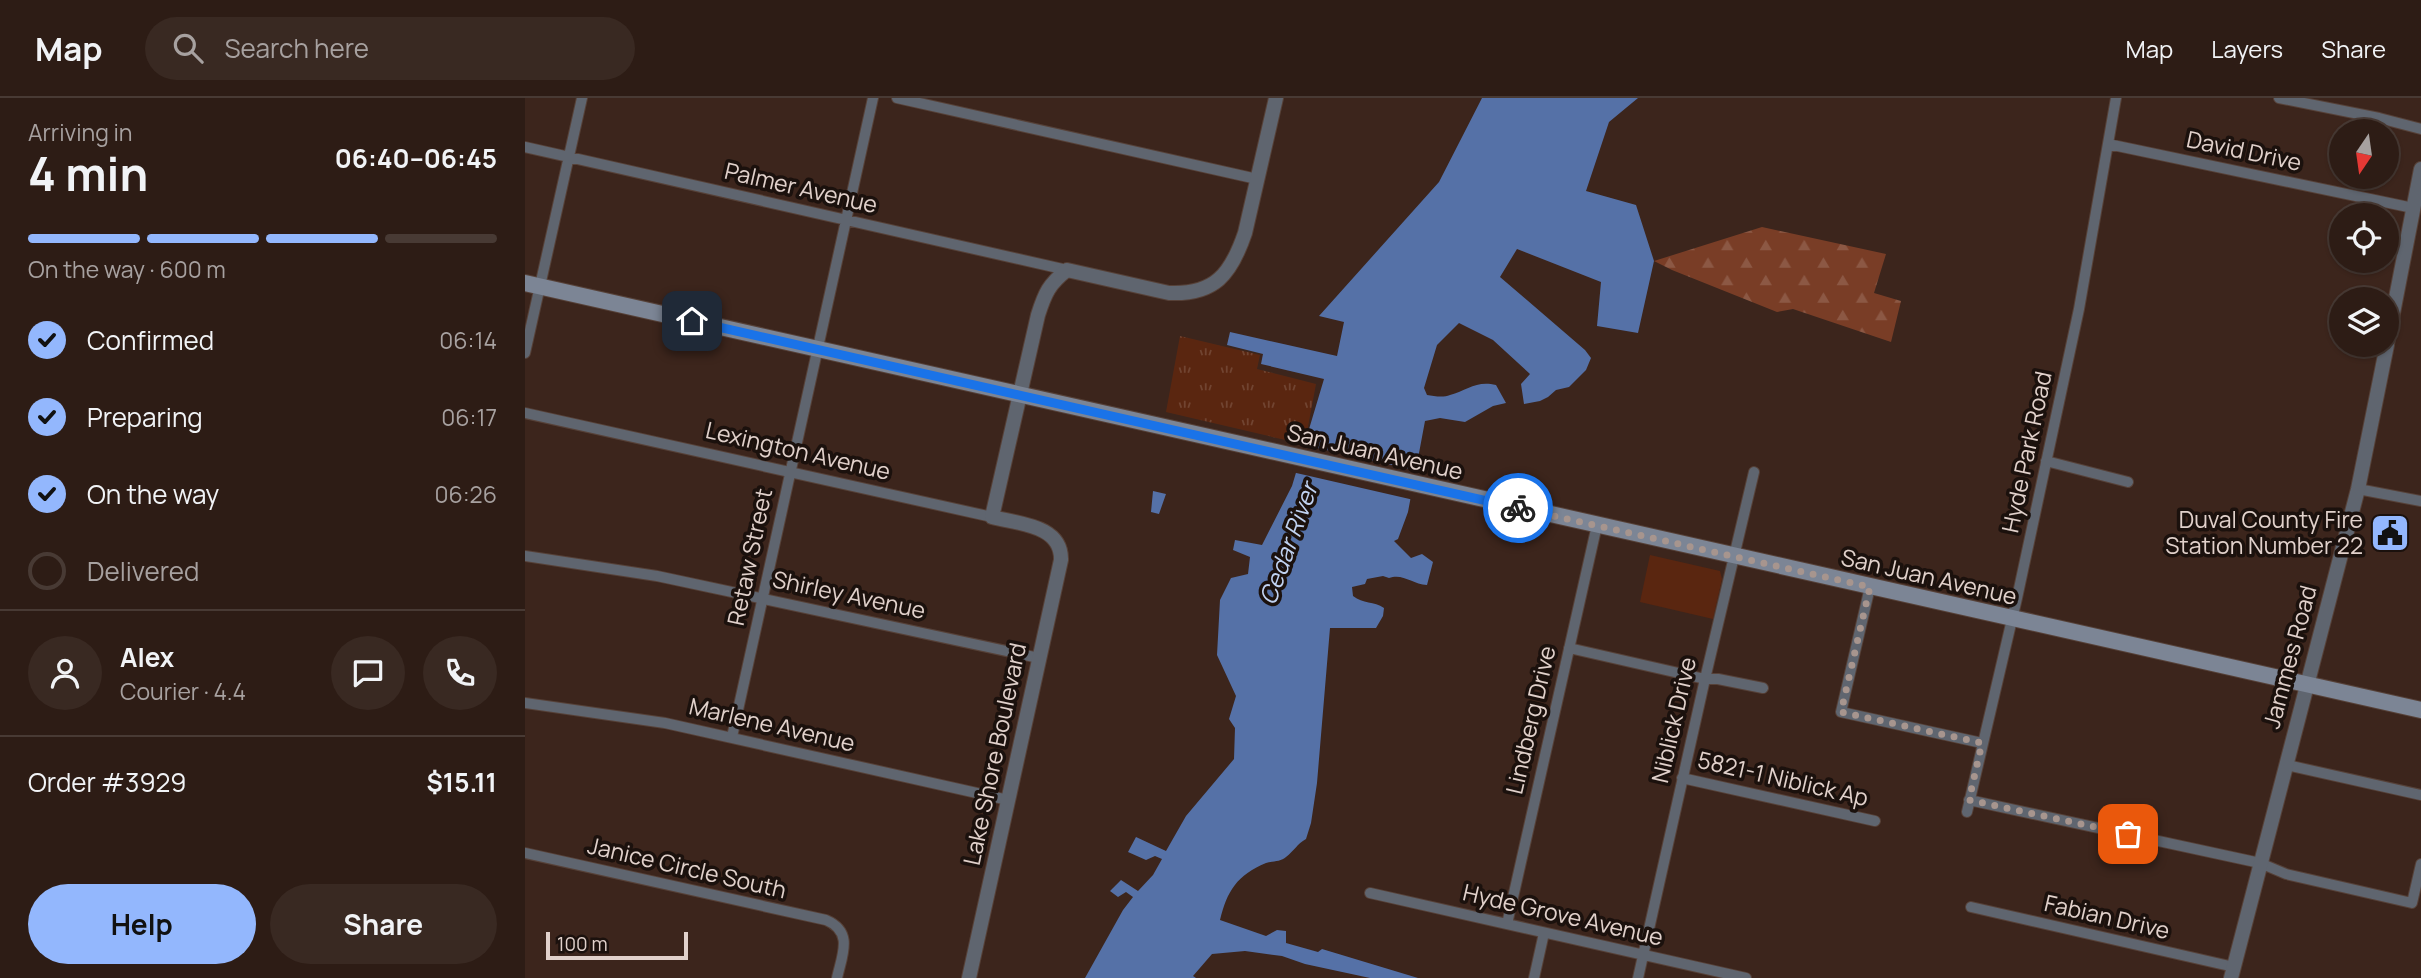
<!DOCTYPE html>
<meta charset="utf-8">
<style>
body{margin:0;font-family:Manrope,sans-serif;background:#392922;color:#f1f3f6;height:100vh;display:flex;flex-direction:column;font-size:26px;white-space:nowrap}
*{box-sizing:border-box;margin:0}
p{font-size:23px;color:#a7a1a0}
.icon{flex:none;width:38px;height:38px;fill:none;stroke:currentColor;stroke-width:2;stroke-linecap:round;stroke-linejoin:round}
.map{position:relative;flex:1;overflow:hidden}
.panel{display:flex;flex-direction:column;background:#2d1c15;width:525px}
.panel>*{flex:none}
.needle{width:46px;rotate:193deg}
.tools{position:absolute;left:1804px;top:21px;display:grid;gap:14px}
.tools a{display:grid;place-items:center;width:70px;height:70px;border-radius:50%;background:#2d1c15;box-shadow:0 2px 5px #0004,0 0 0 2px #483a34;font-size:35px}
.scale{position:absolute;left:21px;bottom:18px;width:142px;box-sizing:border-box;padding-left:7px;border:4px solid #e1d1cb;border-top:0;font-size:19px;line-height:24px;white-space:nowrap;color:#e1d1cb;-webkit-text-stroke:5px #1b110d;paint-order:stroke}
.pin{position:absolute;display:grid;place-items:center;width:60px;height:60px;color:#fff;margin:-30px;border-radius:14px;box-shadow:0 4px 10px #0006}
.courier{position:absolute;display:grid;place-items:center;width:70px;height:70px;margin:-35px;border:5px solid #1a73e8;border-radius:50%;background:#fff;color:#222;box-shadow:0 2px 9px #0007}
.head em{font-style:normal;font-weight:700}
.head div{display:flex;flex-direction:column-reverse}
.head{display:flex;align-items:center;justify-content:space-between;height:119px;padding:0 28px}
h1{font-size:46px;font-weight:700;line-height:52px}
.bar{display:grid;grid-template-columns:repeat(4,1fr);gap:10px 7px;align-content:center;height:84px;padding:0 28px}
.bar i{height:9px;border-radius:5px;background:#483a34}
.bar .active{background:#93b7fd}
.bar p{grid-column:span 4}
.line{display:flex;align-items:center;gap:18px;padding:0 28px;border-top:2px solid #483a34}
.line div{flex:1}
.round{display:grid;place-items:center;flex:none;width:74px;height:74px;border-radius:37px;background:#392922}
ol{padding:0 28px;list-style:none}
li{display:flex;align-items:center;gap:21px;height:77px}
li p{margin-inline-start:auto}
li .icon{padding:7px;border-radius:50%;background:#93b7fd;color:#111;stroke-width:4}
li:last-child{color:#a7a1a0}
li i{width:38px;height:38px;border:4px solid #483a34;border-radius:50%}
.button{display:flex;gap:14px;margin-top:auto;padding:14px 28px}
.button a{flex:1;height:80px;border-radius:42px;background:#93b7fd;color:#111;font-size:28px;font-weight:700;line-height:80px;text-align:center}
.button a+a{background:#392922;color:#f1f3f6}
header{display:flex;align-items:center;gap:42px;box-sizing:border-box;height:98px;padding:0 35px;background:#2d1c15;border-bottom:2px solid #483a34}
header strong{font-size:33px}
nav{display:flex;gap:38px;margin-inline-start:auto;font-size:24px}
.search{width:490px;height:63px;background:#392922;display:flex;align-items:center;gap:18px;box-sizing:border-box;padding:0 24px;border-radius:38px;color:#a7a1a0;font-size:26px}
main{display:flex;flex:1;min-height:0}
.map>svg:first-child{display:block}
.grass{fill:#5a2610}
.forest{fill:url(#forest-firs)}
.park{fill:url(#park-tufts)}
.water{fill:#5571a7}
.pier{fill:#3c251c}
.lines{fill:none;stroke-linecap:round;stroke-linejoin:round}
.minor-casing{stroke:#564138;stroke-width:12}
.tertiary-casing{stroke:#564138;stroke-width:16}
.secondary-casing{stroke:#564138;stroke-width:18}
.minor{stroke:#5f656f;stroke-width:10}
.tertiary{stroke:#5f656f;stroke-width:14}
.secondary{stroke:#7c8595;stroke-width:16}
.done{stroke:#a7958e;stroke-width:7;stroke-dasharray:0 12.6}
.route{stroke:#1a73e8;stroke-width:9}
.labels{text-anchor:middle;stroke-width:7;stroke-linejoin:round;paint-order:stroke}
.street-label{font-size:23px;fill:#e1d1cb;stroke:#1b110d}
.poi-label{font-size:23px;fill:#e1d1cb;stroke:#1b110d;text-anchor:end}
.water-label{font-size:24px;font-style:italic;fill:#c0d2f1;stroke:#1b110d}
</style>
<header>
<strong>Map</strong>
<div class="search"><svg class="icon" aria-label="search" viewBox="0 0 24 24"><circle cx="10" cy="10" r="6"/><path d="M15 15l6 6"/></svg>Search here</div>
<nav><a>Map</a><a>Layers</a><a>Share</a></nav>
</header>
<main>
<section class="panel">
<div class="head"><div><h1>4 min</h1><p>Arriving in</p></div><em>06:40–06:45</em></div>
<div class="bar"><i class="active"></i><i class="active"></i><i class="active"></i><i></i><p>On the way · 600 m</p></div>
<ol>
<li><svg class="icon" aria-label="check" viewBox="0 0 24 24"><path d="M5 12l5 5 9-10"/></svg>Confirmed<p>06:14</p></li>
<li><svg class="icon" aria-label="check" viewBox="0 0 24 24"><path d="M5 12l5 5 9-10"/></svg>Preparing<p>06:17</p></li>
<li><svg class="icon" aria-label="check" viewBox="0 0 24 24"><path d="M5 12l5 5 9-10"/></svg>On the way<p>06:26</p></li>
<li><i></i>Delivered</li>
</ol>
<div class="line" style="height:126px"><a class="round"><svg class="icon" aria-label="person" viewBox="0 0 24 24"><circle cx="12" cy="8" r="4"/><path d="M4 21q1-7 8-7t8 7"/></svg></a><div><b>Alex</b><p>Courier · 4.4</p></div><a class="round"><svg class="icon" aria-label="chat" viewBox="0 0 24 24"><path d="M4 5h16v11H9l-5 4z"/></svg></a><a class="round"><svg class="icon" aria-label="phone" viewBox="0 0 24 24"><path d="M5 4h4l2 5-3 2q2 4 5 5l2-3 5 2v4C11 20 4 13 5 4z"/></svg></a></div>
<div class="line" style="height:91px"><div>Order #3929</div><b>$15.11</b></div>
<div class="button"><a>Help</a><a>Share</a></div>
</section>
<div class="map">
<svg width="1896" height="880" viewBox="0 0 1896 880">
<defs>
<pattern id="forest-firs" width="22" height="20" patternUnits="userSpaceOnUse" patternTransform="scale(1.75)"><rect width="22" height="20" fill="#793d26"/><path d="M5 1l3.5 6h-7zM16 11l3.5 6h-7z" fill="#8c5844"/></pattern>
<pattern id="park-tufts" width="24" height="20" patternUnits="userSpaceOnUse" patternTransform="scale(1.75)"><rect width="24" height="20" fill="#5a2610"/><path d="M3 7l-1-3M5 7V3M7 7l1-3M15 17l-1-3M17 17v-4M19 17l1-3" fill="none" stroke="#714431"/></pattern>
</defs>
<rect width="100%" height="100%" fill="#3c251c"/>
<path class="grass" d="M1125,457L1195,473L1197,481L1188,521L1115,504Z"/>
<path class="forest" d="M1237,129L1361,156L1349,195L1376,203L1366,244L1268,211L1252,214L1147,172L1129,163Z"/>
<path class="park" d="M655,238L735,257L732,271L791,286L782,334L775,335L769,344L641,314Z"/>
<path class="water" d="M957,0H1113L1084,24L1061,93L1111,107L1129,163L1113,235L1072,228L1076,184L992,151L975,179L1060,252L1066,260L1061,272L1044,289L1031,292L1023,299L1015,303L999,306L996,286L1005,276L968,242L934,225L912,247L899,290L902,297C909,298 918,300 925,297C942,292 952,282 971,287L981,305L968,308L940,324L915,320L900,323L883,414L873,441L869,443L886,460L897,456L908,464L902,487C887,486 878,475 864,480L858,478L842,481L840,486L827,489L828,498C838,506 849,503 859,510L858,518L851,530H805L792,685L786,725L781,741C772,746 769,753 761,759C756,764 747,763 741,765C712,777 702,793 695,822L741,838L752,832L761,833V845L793,854L797,851L893,880H845L780,866L757,858L720,853L687,856L668,878L671,880H560L598,812L608,799L601,794L593,799L585,793L596,782L613,793L628,777L637,761L630,758L621,762L603,754L611,739L641,753L661,718L709,661L710,630L704,621L711,598L692,557L695,502L706,480L723,476L725,459L708,452L710,442L737,447L767,388L799,281L736,266L738,256L702,247L705,234L812,258L819,224L794,218L914,84Z
M628,393L641,396L634,416L626,414Z"/>
<path class="pier" d="M775,346L894,373L889,402L767,374Z"/>
<g class="lines">
<g class="minor-casing">
<path id="minor" d="M372,0L732,81
M1754,0L1854,20L1896,31
M1583,46L1888,110
M0,49L542,172
M0,255L57,0
M0,315L467,419
M1521,363L1603,384
M1833,391L1896,403
M0,458L132,478L514,560
M1345,489L1316,614L1457,645
M1044,550L1180,581H1193L1238,590
M0,605L140,625L483,702
M207,639L348,0
M1762,667L1896,697
M1157,680L1350,723
M1444,702L1735,765L1761,776L1887,805L1896,766
M1442,714L1492,500L1554,211L1591,0
M0,755L301,822C329,834 317,857 312,880
M845,795L1221,880
M1446,809L1709,869
M982,826L1072,427
M1009,880L1019,835
M1113,880L1180,581L1229,374"/>
</g>
<g class="tertiary-casing">
<path id="tertiary" d="M1862,246L1896,71
M444,880L536,462C537,427 494,426 467,419L513,217C520,195 524,186 542,172L644,195C690,197 706,176 720,135L751,0
M1706,880L1833,391L1862,247"/>
</g>
<g class="secondary-casing">
<path id="secondary" d="M0,185L1896,612"/>
</g>
<use href="#minor" class="minor"/>
<use href="#tertiary" class="tertiary"/>
<use href="#secondary" class="secondary"/>
</g>
<g class="lines">
<path class="done" d="M993,410L1345,489L1316,614L1457,645L1444,702L1603,736"/>
<path class="route" d="M167,223L993,410"/>
</g>
<defs>
<g id="civic-square" transform="scale(2.0125)"><rect x="-9" y="-9" width="18" height="18" rx="4" fill="#93b7fd" stroke="#1b110d"/><path d="M-.6-6.5H3V-4.5H.6V-3L4-1V1h2V6H-6V1h2V-1L-.6-3ZM-1.2 2.5V6h2.4V2.5Z" fill="#111"/></g>
</defs>
<g fill-rule="evenodd">
<use href="#civic-square" x="1865" y="435"/>
</g>
<g class="labels">
<g class="street-label">
<text transform="translate(1719 53) rotate(12)" y="8">David Drive</text>
<text transform="translate(276 90) rotate(13)" y="8">Palmer Avenue</text>
<text transform="translate(273 353) rotate(13)" y="8">Lexington Avenue</text>
<text transform="translate(850 354) rotate(13)" y="8">San Juan Avenue</text>
<text transform="translate(1502 354) rotate(-78)" y="8">Hyde Park Road</text>
<text transform="translate(225 459) rotate(-78)" y="8">Retaw Street</text>
<text transform="translate(1404 479) rotate(13)" y="8">San Juan Avenue</text>
<text transform="translate(324 497) rotate(12)" y="8">Shirley Avenue</text>
<text transform="translate(1765 559) rotate(-75)" y="8">Jammes Road</text>
<text transform="translate(1006 622) rotate(-77)" y="8">Lindberg Drive</text>
<text transform="translate(1149 622) rotate(-77)" y="8">Niblick Drive</text>
<text transform="translate(247 627) rotate(13)" y="8">Marlene Avenue</text>
<text transform="translate(470 656) rotate(-78)" y="8">Lake Shore Boulevard</text>
<text transform="translate(1258 681) rotate(13)" y="8">5821-1 Niblick Ap</text>
<text transform="translate(162 770) rotate(13)" y="8">Janice Circle South</text>
<text transform="translate(1038 817) rotate(13)" y="8">Hyde Grove Avenue</text>
<text transform="translate(1582 819) rotate(13)" y="8">Fabian Drive</text>
</g>
<g class="poi-label">
<text x="1838" y="430">Duval County Fire<tspan x="1838" dy="26">Station Number 22</tspan></text>
</g>
<g class="water-label">
<text transform="translate(764 446) rotate(-70)" y="8">Cedar River</text>
</g>
</g>
</svg>
<div class="tools">
<a><svg class="needle" viewBox="-14 -14 28 28"><path d="M0-13l5 13h-10z" fill="#e53935"/><path d="M0 13l5-13h-10z" fill="#a7a1a0"/></svg></a>
<a><svg class="icon" aria-label="locate" viewBox="0 0 24 24"><circle cx="12" cy="12" r="6"/><path d="M12 2v4M12 18v4M2 12h4M18 12h4"/></svg></a>
<a><svg class="icon" aria-label="layers" viewBox="0 0 24 24"><path d="M12 4l9 5-9 5-9-5zM3 14l9 5 9-5"/></svg></a>
</div>
<div class="scale">100 m</div>
<div class="pin" style="left:1603px;top:736px;background:#ea580c"><svg class="icon" aria-label="bag" viewBox="0 0 24 24"><path d="M5 8h14l-1 12H6zM9 8a3 3 0 0 1 6 0"/></svg></div>
<div class="pin" style="left:167px;top:223px;background:#1f2937"><svg class="icon" aria-label="home" viewBox="0 0 24 24"><path d="M3 11l9-7 9 7M6 9v11h12V9"/></svg></div>
<div class="courier" style="left:993px;top:410px"><svg class="icon" aria-label="bike" viewBox="0 0 24 24"><circle cx="6" cy="16" r="4"/><circle cx="18" cy="16" r="4"/><path d="M6 16l4-8h5l3 8M10 8l3 8H6M13 5h3"/></svg></div>
</div>
</main>
